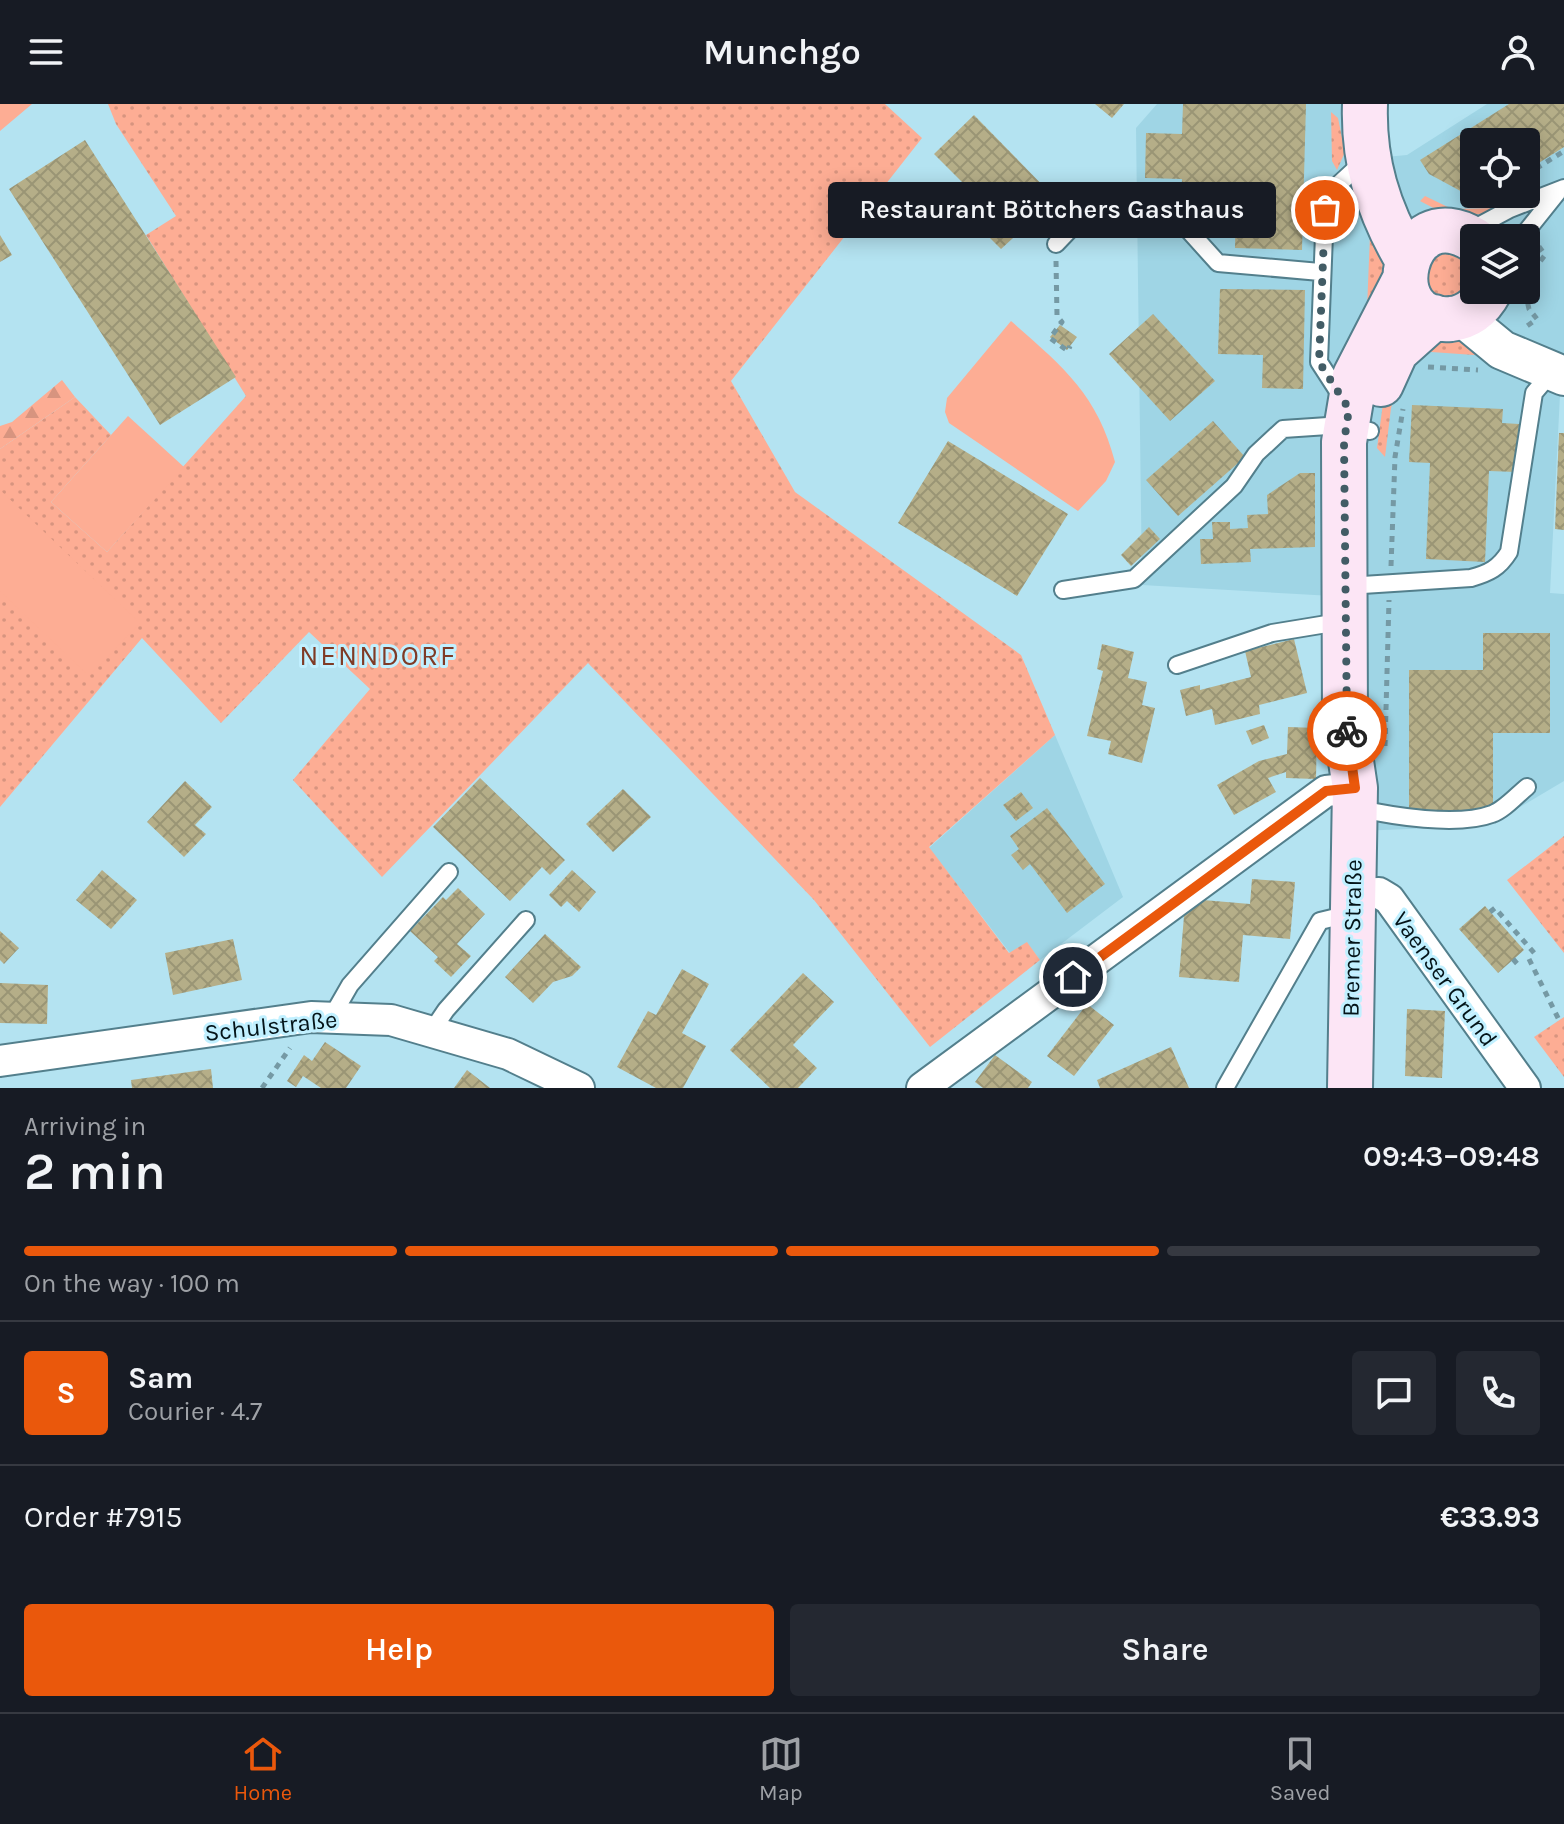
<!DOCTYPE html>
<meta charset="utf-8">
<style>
body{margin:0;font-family:Karla,sans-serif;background:#242831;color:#f1f3f6;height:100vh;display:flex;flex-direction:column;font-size:30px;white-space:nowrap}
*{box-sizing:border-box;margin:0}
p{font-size:26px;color:#9ea1a6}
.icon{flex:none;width:44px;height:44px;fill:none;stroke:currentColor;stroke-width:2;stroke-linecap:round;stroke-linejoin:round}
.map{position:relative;height:984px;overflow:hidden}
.panel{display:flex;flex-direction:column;background:#171b24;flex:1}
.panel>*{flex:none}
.controls{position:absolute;left:1460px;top:24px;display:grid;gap:16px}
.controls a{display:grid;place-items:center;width:80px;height:80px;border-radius:8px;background:#171b24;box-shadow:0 4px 20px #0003;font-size:40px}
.pin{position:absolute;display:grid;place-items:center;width:68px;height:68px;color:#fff;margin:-34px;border:4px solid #fff;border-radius:50%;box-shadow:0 2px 8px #0007}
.courier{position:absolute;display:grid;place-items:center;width:80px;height:80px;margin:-40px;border:6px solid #ea580c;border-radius:50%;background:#fff;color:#222;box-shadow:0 2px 10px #0007}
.bubble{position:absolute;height:56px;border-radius:8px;background:#171b24;box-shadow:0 4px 20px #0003;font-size:26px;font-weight:600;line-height:56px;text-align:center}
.summary em{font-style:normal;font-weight:600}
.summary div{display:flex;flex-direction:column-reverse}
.summary{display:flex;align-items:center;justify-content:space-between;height:136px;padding:0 24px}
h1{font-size:52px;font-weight:600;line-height:60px}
.bar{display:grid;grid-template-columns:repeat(4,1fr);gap:12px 8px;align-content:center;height:96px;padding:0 24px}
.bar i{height:10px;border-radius:6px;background:#363941}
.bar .current{background:#ea580c}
.bar p{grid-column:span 4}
.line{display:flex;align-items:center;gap:20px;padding:0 24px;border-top:2px solid #363941}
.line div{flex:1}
.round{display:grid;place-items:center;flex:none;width:84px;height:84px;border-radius:8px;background:#242831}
.cta{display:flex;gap:16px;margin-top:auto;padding:16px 24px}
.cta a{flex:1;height:92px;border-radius:8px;background:#ea580c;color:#fff;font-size:32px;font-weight:600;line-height:92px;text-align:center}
.cta a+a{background:#242831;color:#f1f3f6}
header{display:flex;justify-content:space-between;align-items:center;height:104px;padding:0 24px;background:#171b24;font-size:36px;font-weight:600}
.menu{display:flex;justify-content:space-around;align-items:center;height:112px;border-top:2px solid #363941;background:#171b24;font-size:22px;color:#9ea1a6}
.menu a{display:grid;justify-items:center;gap:4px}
.menu .current{color:#ea580c}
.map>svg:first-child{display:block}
.built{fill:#9fd5e5;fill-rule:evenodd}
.grass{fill:url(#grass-dots)}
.forest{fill:url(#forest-firs)}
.garden{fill:#fdad94}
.building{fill:url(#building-cross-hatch)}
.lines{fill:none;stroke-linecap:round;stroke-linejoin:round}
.service-casing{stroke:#537f8c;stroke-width:20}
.minor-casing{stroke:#537f8c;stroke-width:34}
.tertiary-casing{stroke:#537f8c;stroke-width:42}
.secondary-casing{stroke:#537f8c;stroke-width:48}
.path{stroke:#7599a4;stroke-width:5;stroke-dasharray:6 6;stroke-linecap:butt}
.service{stroke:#fff;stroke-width:16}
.minor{stroke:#fff;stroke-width:30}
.tertiary{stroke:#fff;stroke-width:38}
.secondary{stroke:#fce5f5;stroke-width:44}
.done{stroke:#425c65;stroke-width:8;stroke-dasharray:0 14.4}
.route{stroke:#ea580c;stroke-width:10}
.labels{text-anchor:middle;stroke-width:6;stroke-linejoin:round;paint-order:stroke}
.street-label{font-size:24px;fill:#041419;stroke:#c1f0ff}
.quarter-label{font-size:28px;letter-spacing:2px;fill:#7f3b26;stroke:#c1f0ff}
</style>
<header><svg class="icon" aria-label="menu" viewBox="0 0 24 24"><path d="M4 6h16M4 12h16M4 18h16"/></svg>Munchgo<svg class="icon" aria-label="person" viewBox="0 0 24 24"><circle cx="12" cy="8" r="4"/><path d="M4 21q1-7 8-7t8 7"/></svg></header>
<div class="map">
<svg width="1564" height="984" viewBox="0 0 1564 984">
<defs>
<pattern id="grass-dots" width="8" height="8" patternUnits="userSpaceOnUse" patternTransform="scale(2)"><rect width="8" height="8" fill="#fdad94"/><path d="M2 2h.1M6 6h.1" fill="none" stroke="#d7947f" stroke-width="1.8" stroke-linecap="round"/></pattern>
<pattern id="forest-firs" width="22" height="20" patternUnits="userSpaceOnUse" patternTransform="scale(2)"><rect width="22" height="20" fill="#fdad94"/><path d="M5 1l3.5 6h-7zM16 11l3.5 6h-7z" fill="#d7947f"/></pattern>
<pattern id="building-cross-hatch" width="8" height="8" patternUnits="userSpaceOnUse" patternTransform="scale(2)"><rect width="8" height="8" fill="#b5ae88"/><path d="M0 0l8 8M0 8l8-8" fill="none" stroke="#9a9575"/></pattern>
</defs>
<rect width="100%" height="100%" fill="#b4e3f1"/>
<path class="built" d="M1157,0H1362L1374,54L1407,51L1487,0H1564V271H1561L1550,489L1564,490V677L1488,722L1357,727L1350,493L1142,481L1136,24ZM1474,38H1526V90H1474ZM1474,134H1526V186H1474Z
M1055,631L1123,793L1040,856L1027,839L1010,849L929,744Z"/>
<path class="grass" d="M108,0H885L922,34L731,277L795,388L1021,551L1055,631L929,743L1009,849L1027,838L1040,856L930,943L814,796L588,559L382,773L293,676L370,585L309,528L221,619L142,534L0,703V345L75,293L111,331L51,398L107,448L246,292L146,131L176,112L116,20Z
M1331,8L1338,14L1345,48L1337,66L1332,57Z
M1373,127L1388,145L1384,194L1367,205L1370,131Z
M1446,145L1467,156L1471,172L1459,191L1443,194L1429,188L1425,157Z
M1434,234H1456L1483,246L1474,251L1417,247Z
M1404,261L1391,304L1385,353L1377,344L1384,292Z
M1564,732V849L1507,776Z
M1564,913V973L1534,933Z"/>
<path class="forest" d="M62,276L75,293L0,345V322L12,318Z"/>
<path class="garden" d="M0,0H32L0,27Z
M1425,92L1452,105L1496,104C1466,118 1448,112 1420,97Z
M1011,217C1062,262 1097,289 1115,358L1106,377L1078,407L949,319L945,308L947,294Z
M128,312L184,363L107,448L51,398Z
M0,386L140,519L89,572L0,487Z"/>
<path class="building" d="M1095,0H1124L1112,14Z
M1183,0H1306L1302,146L1235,144L1236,99L1181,98L1182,75L1145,74L1146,29L1182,30Z
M1509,0H1564V43L1526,67V38H1474V90H1490L1479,97L1429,70L1420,56Z
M974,11L1056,95L1001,145L975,119L989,105L934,50Z
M85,36L236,273L160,321L9,85Z
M0,131L12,151L0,158Z
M1220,185L1305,186L1303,285L1262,284L1263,251L1218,250Z
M1153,210L1215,277L1170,317L1109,250Z
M1060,221L1077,233L1067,246L1050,233Z
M1412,301L1503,305L1502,319L1519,320L1516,368L1489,367L1485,458L1426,455L1430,359L1409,358Z
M1213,317L1245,353L1178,412L1146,376Z
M1559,329H1564V426L1555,425Z
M948,337L1068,410L1017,492L898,419Z
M1300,369H1315V443L1250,445L1251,458L1201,460L1200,435H1213L1212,418H1230V425L1248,424L1247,411L1268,410L1267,391Z
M1149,423L1160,435L1131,462L1121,451Z
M1483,529H1550V629H1493V707H1409V566H1483Z
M1294,535L1307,589L1259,601L1260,610L1215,621L1212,605L1186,612L1180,586L1200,581V586L1251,573L1245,547Z
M1102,540L1134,548L1128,574L1147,578L1142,601L1155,604L1142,659L1108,650L1111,637L1087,632L1103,567L1097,565Z
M1264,621L1269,634L1252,641L1246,627Z
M1288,623L1317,624L1316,675L1286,674V668L1268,674L1276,688L1234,711L1217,681L1259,657L1287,650Z
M480,674L565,756L550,771L542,763L510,797L433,723Z
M185,677L212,703L195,721L206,730L184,753L147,718Z
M623,685L651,713L613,748L586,720Z
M1021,688L1033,704L1016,717L1003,701Z
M1047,704L1105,780L1067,809L1030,760L1023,766L1011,751L1019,745L1010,732Z
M102,766L137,796L111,825L76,796Z
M572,766L596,788L579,808L567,797L561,803L549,791Z
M1252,775L1295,778L1290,835L1243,831L1239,878L1179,873L1184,812L1203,796L1250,800Z
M458,784L485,810L457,840L471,852L451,873L434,857L438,853L410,827L443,793L446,796Z
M1485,802L1524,846L1498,869L1459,825Z
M0,827L19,844L4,860L0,856Z
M545,830L581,863L572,872L553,878L533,899L505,873Z
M233,835L242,876L173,891L165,849Z
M682,865L709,880L682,929L706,942L683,984H656L617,963L648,907L656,911Z
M803,869L834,898L793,941L817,964L798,984H770L730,946Z
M0,879L48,881L47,920L0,919Z
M1087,900L1114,921L1074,972L1047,952Z
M1407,905L1445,907L1442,974L1405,972Z
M325,938L361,962L346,984H321L303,972L296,983L287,977L304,951L312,957Z
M1171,943L1189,984H1100L1097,976Z
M995,951L1032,978L1028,984H983L975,978Z
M211,965L213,984H132L131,976Z
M467,966L490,984H454Z"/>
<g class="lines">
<g class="service-casing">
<path id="service" d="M1469,127L1510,105L1564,84
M1521,134L1557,89
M1056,140L1100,94L1164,99L1218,159L1320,168
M1343,295L1319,258L1325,106L1339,80L1365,56
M1347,482L1471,474C1489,469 1499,464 1509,448L1534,289L1551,269
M1063,486L1134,475L1234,382L1256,350L1283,325L1328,322L1370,327
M1177,561L1272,529L1345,517
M1356,704C1392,712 1457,723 1492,710C1504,706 1517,691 1527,683
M331,914L350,881L449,768
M431,928L446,906L526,816
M1225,984L1320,817L1349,810"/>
</g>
<g class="minor-casing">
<path id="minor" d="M1353,790L1379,789L1389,795L1525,984
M0,957L311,913L391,916L508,950L579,984
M922,984L1326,687L1355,684"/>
</g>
<g class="tertiary-casing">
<path id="tertiary" d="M1462,213L1502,246L1564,272"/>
</g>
<g class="secondary-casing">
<path id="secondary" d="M1365,0C1363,57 1378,106 1407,155
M1474,136C1402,91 1375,221 1451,215C1470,213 1482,201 1490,186
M1381,280L1396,247L1434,213
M1350,984L1355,684L1345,617L1344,338L1355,272L1404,177"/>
</g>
<path class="path" d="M1526,71L1564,47
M1056,157L1057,212L1062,218L1050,234L1068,247L1070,242
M1526,176L1545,151L1538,141
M1525,188L1529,205L1537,215L1527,222
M1428,263L1478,266
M1391,462L1395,353L1403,305
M1385,642L1389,496
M1490,808L1495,804L1535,850
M1513,855L1520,863
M1529,855L1559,916
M262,984L290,944"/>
<use href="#service" class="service"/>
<use href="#minor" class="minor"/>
<use href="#tertiary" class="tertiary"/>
<use href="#secondary" class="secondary"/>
</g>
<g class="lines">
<path class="done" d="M1325,106L1319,258L1349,305L1344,338L1347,627"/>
<path class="route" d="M1073,873L1326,687L1355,684L1347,627"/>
</g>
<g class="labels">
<g class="street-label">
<text transform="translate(1352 834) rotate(-89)" y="8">Bremer Straße</text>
<text transform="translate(1445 875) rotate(54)" y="8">Vaenser Grund</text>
<text transform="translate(271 922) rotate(-6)" y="8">Schulstraße</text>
</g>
<g class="quarter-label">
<text x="378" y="561">NENNDORF</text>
</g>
</g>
</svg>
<div class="controls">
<a><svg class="icon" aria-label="locate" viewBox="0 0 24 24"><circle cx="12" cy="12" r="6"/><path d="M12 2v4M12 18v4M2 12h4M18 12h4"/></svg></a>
<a><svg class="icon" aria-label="layers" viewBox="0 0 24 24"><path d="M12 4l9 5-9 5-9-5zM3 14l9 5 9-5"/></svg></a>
</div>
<div class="pin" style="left:1325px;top:106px;background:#ea580c"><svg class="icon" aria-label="bag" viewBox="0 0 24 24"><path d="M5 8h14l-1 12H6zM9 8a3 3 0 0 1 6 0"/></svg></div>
<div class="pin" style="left:1073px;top:873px;background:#1f2937"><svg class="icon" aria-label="home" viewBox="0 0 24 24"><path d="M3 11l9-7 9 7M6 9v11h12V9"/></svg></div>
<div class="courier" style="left:1347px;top:627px"><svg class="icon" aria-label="bike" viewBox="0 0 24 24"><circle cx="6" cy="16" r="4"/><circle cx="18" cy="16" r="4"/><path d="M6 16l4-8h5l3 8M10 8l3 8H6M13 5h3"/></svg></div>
<div class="bubble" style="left:828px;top:78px;width:448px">Restaurant Böttchers Gasthaus</div>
</div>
<section class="panel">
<div class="summary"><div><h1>2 min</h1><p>Arriving in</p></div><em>09:43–09:48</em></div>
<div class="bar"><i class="current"></i><i class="current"></i><i class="current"></i><i></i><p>On the way · 100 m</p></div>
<div class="line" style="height:144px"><b class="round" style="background:#ea580c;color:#fff">S</b><div><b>Sam</b><p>Courier · 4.7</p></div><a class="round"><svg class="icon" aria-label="chat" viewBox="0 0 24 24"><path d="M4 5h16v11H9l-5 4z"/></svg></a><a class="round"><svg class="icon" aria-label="phone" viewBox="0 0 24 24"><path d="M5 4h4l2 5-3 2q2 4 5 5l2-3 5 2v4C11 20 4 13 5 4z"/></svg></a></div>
<div class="line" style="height:104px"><div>Order #7915</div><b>€33.93</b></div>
<div class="cta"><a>Help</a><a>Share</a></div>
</section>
<nav class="menu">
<a class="current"><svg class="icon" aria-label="home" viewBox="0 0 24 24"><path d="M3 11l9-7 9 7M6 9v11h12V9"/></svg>Home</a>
<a><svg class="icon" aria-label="map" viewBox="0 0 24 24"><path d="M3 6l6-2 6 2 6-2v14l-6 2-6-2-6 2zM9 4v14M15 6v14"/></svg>Map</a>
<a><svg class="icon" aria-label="saved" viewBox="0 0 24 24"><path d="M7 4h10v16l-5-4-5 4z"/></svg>Saved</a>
</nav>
